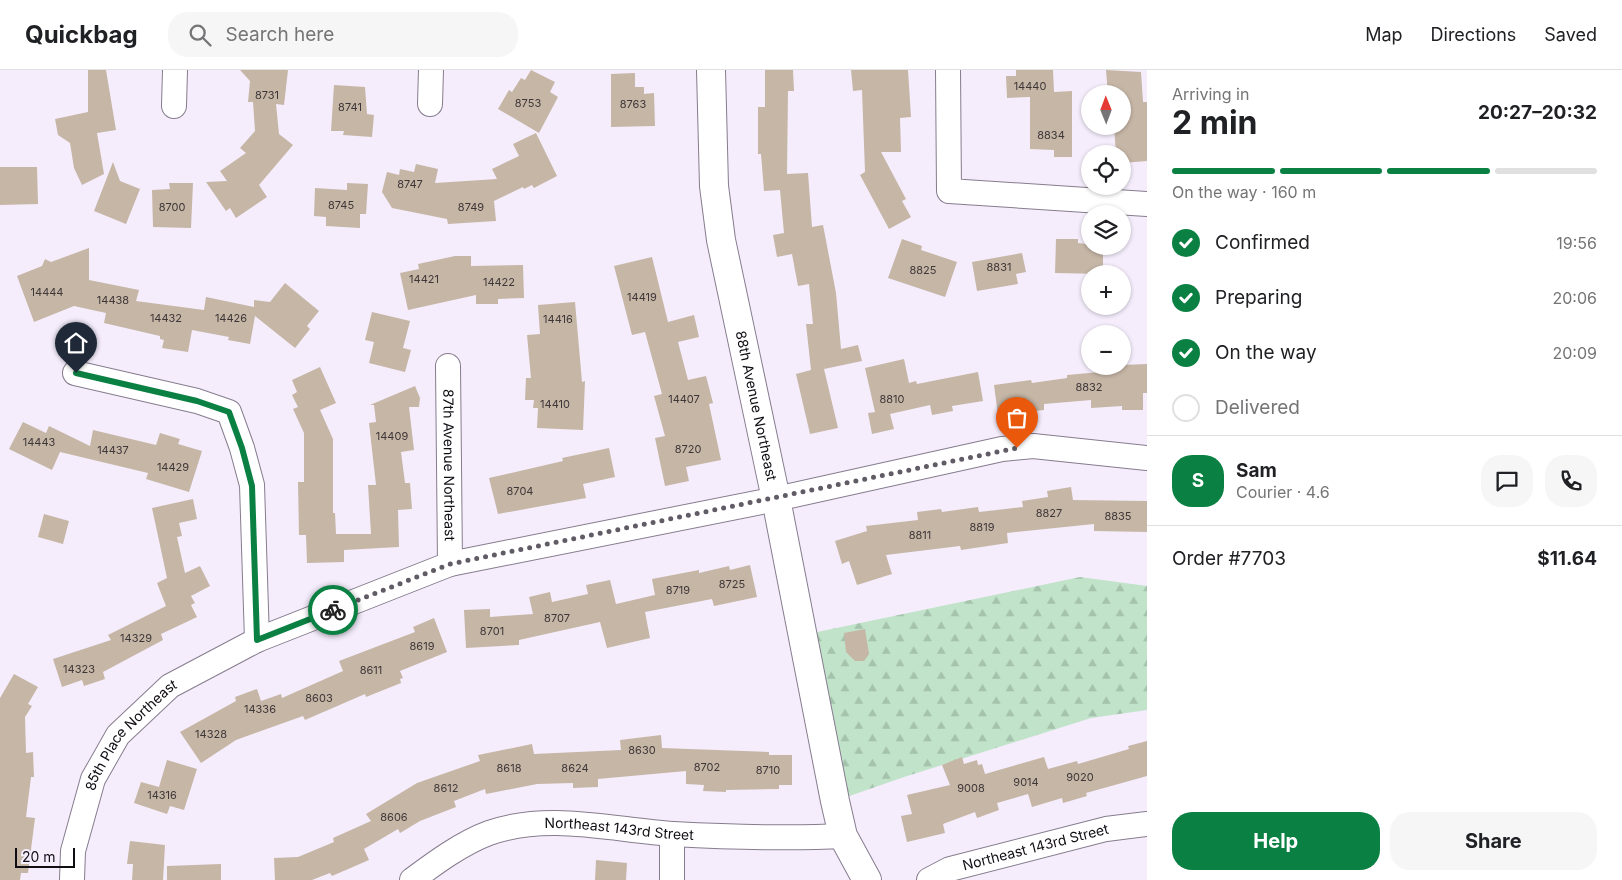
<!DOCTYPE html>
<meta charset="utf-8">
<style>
body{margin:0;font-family:Inter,sans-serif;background:#f6f6f6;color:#202124;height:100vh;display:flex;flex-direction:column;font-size:19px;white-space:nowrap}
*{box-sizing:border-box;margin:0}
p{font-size:16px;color:#757577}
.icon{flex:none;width:28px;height:28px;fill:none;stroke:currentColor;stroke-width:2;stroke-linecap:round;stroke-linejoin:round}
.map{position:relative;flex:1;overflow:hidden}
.drawer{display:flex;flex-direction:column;background:#fff;width:475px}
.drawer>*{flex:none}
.needle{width:32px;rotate:359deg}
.controls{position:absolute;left:1081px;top:15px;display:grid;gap:10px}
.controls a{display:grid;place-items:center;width:50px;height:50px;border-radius:50%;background:#fff;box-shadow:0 1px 4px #0004;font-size:25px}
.scale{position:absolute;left:15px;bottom:12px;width:60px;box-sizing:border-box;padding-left:5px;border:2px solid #100d13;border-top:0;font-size:14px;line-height:18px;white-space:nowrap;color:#100d13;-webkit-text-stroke:4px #f5edfc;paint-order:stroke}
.pin{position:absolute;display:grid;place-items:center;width:42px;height:42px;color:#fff;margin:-51px -21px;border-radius:50% 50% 50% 0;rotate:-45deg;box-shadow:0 0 5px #0007}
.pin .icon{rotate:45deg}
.courier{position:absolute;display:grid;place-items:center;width:50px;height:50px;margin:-25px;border:4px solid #0b8043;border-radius:50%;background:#fff;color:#222;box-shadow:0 1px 6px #0007}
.overview em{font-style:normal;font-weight:700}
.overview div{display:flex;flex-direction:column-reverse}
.overview{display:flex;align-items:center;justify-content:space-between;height:85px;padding:0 25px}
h1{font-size:32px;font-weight:700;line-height:38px}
.bar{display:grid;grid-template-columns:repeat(4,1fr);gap:8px 5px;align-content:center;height:60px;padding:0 25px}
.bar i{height:6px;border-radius:4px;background:#e0e0e0}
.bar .on{background:#0b8043}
.bar p{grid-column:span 4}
.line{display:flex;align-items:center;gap:12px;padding:0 25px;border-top:1px solid #e0e0e0}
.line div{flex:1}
.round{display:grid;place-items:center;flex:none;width:52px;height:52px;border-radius:20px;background:#f6f6f6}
ol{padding:0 25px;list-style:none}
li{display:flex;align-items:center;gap:15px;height:55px}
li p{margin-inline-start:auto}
li .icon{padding:5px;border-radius:50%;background:#0b8043;color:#fff;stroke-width:4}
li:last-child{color:#757577}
li i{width:28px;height:28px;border:2px solid #e0e0e0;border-radius:50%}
.action{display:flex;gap:10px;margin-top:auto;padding:10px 25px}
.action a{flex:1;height:58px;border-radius:20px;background:#0b8043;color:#fff;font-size:20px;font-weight:700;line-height:58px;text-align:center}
.action a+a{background:#f6f6f6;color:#202124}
header{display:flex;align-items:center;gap:30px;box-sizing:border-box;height:70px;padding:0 25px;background:#fff;border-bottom:1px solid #e0e0e0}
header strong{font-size:24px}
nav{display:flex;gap:28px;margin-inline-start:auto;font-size:18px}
.search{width:350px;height:45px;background:#f6f6f6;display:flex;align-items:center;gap:12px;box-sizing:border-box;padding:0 18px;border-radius:20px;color:#757577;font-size:19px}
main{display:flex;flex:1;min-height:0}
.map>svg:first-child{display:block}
.forest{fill:url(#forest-firs)}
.building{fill:#c6b6a6}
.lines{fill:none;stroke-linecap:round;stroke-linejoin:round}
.minor-casing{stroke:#867c8e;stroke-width:26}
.tertiary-casing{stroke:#867c8e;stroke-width:30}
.minor{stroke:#fff;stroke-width:24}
.tertiary{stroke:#fff;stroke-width:28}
.done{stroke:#605b65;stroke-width:5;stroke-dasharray:0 9}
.route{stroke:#0b8043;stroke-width:6}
.labels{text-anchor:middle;stroke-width:4.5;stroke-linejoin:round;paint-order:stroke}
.number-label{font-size:11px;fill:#3e3738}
.street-label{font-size:14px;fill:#100d13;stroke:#f5edfc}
</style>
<header>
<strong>Quickbag</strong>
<div class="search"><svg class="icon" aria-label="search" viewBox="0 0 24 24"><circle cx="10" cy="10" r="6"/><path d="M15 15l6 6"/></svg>Search here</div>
<nav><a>Map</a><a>Directions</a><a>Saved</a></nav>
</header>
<main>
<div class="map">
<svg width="1147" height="810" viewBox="0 0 1147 810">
<defs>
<pattern id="forest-firs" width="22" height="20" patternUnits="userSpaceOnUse" patternTransform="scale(1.25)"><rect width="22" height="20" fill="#c0e3c9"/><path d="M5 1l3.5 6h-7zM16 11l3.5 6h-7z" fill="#a4c2ac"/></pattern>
</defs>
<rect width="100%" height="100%" fill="#f5edfc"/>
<path class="forest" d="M1080,507L1147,516V640L1091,648L904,707L835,731L803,565Z"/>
<path class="building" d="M88,0H106L116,60L97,63L104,104L82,115L74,98L70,73L58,65L55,49L88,42Z
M240,0H288L284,35L276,34L279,64L293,75L259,115L267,127L236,148L230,138L226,141L206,112L227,111L220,101L246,83L240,78L255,61L253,32H248L250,11Z
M531,0L555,12L550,22L558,27L539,63L498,39L509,20L512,22L521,8L525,10Z
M765,0H793L794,21H788L787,104L808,103L812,157L823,155L836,223L841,279L858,275L862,291L824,299L838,358L810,364L796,304L811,300L806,254H813L809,214L798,216L792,184L777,187L773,165L784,163L780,120L764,121L761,84H758V37H765Z
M851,0H908L911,47L900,48L901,82H881L906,129L902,131L911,147L889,159L860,105L865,102L862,20L853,21Z
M1016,0H1053L1054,22L1072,21V87H1054V80L1030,79V27L1007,28L1006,6H1016Z
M1106,0L1141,2L1143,32H1147V91L1122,93V84H1116L1114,56H1122V24H1108Z
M635,3V17H644V24L654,23L655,56L611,57V4Z
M334,15L365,17L367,44L374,45L372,67L343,65L344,61H331Z
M536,63L557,106L534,118L532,115L524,119L523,117L494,131L496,151L448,154L447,149L392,138L382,122L387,102L399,105L400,99L414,102L416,94L438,99L435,113L497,109L492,99L519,86L513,74Z
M113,92L120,111L140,119L126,154L94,141Z
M0,97H37L38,134L0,135Z
M169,113H193L191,158L153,157L152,120L170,119Z
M347,113L368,114L366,144H360V158L326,156V147L314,146L315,118L347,120Z
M902,169L922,176L921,180L957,192L945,227L888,208Z
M1056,169H1078V173L1103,176V204L1055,203Z
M89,178V210L139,220L136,231L204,240L206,227L254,237V230L270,232L285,213L319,241L307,256L310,259L295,278L255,246L250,274L228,270L229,267L192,260L188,282L162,278L164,270L160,269V266L104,253L106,243L74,236L34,252L17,206L42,196L45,189L51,192Z
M1022,183L1026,202L1016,204L1018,214L977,221L972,192Z
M455,186H471V196L523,195L524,228L498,229V234H476V225L408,240L400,203L419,199L418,194Z
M652,187L668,252L694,245L699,267L678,272L688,310L706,306L713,333L709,334L721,390L686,397L689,411L665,416L655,368L665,366L654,326L662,324L645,262L632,265L614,196Z
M575,232L582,312L585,311L583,360L537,358L538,338H533L534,330H525L526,308H531L527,265L540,264L538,235Z
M372,242L410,251L403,278L411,280L405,302L369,293L374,272L365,270Z
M904,289L909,313L916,311L917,314L978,302L983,331L952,336L953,341L932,345L930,335L890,344L894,359L872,364L868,343L875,342L865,298Z
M1147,294V323H1143V340H1122V336L1091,338V330L1044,334V340L998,345L994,315L1031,310L1032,313L1067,308V305L1122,300V295Z
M320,297L336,333L320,340L333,369V443H335L336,464H371L368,415H376L369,353L376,352L374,335H370L415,316L420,328L419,337H409L414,380L401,382L405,413H410L412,439L398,440L399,477L344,480V492L307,493L306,465H299L298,412H304V363L293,339L298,337L292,325L297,322L292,310Z
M23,352L46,363L49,356L90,376L93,360L156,375L160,363L180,369L178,374L202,381L189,422L146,409L148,403L60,382L52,400L9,379Z
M609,378L615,407L583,414L586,428L498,444L489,408L563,391L562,388Z
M1071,417L1073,430L1147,431V462L1094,461V454L1007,463L1008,473L961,480L960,476L886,485L892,504L857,515L849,491L842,494L835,471L867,461L866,456L918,450L917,442L941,439L942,442L978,437L979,442L1023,437L1022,431L1048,427L1047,421Z
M193,429L197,449L179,453L182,466L177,467L185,503L200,496L210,516L191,526L195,533L191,535L197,547L161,564L163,570L103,602L105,609L84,616L82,610L62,617L53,589L111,570L108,565L166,536L157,513L167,508L152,438Z
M44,444L69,451L63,474L38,467Z
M750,495L757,527L714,536L712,529L645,542L650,568L607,578L600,552L519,570V575L466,578L464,540L490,539V547L533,544L529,527L550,522L552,532L588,524L586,515L610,510L616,534L655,525L652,509L699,500V503L729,496L730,500Z
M434,548L447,582L400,601L403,608L400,609L401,613L366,627L365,624L305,650L303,646L236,670L201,693L180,662L236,631L235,627L257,619L261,631L281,624L282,628L343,601L339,591L415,562L413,557Z
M865,559L869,584L864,591H855L846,582L844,563Z
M14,604L38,617L28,634L32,636L25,647L26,683L33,682L34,707H31L26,747L35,748L28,803H21L20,810H0V628Z
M661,665L662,678L769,682V685H792V715H779V719L726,720V722L703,721L704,715L686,714V701L598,709V717L573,718V713L537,714L486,724L485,719L454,731L456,737L420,751L400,763L398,759L364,779L369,790L332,806L330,803L312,810H275L274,788L298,787L334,772L333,768L371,751L366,744L417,713L480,691L478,685L532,674L534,684L621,680L620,670Z
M1147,671V706L1086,723L1087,726L1063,733L1062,728L1032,737L1028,724L997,733L999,740L977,748L975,742L943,754L945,763L907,772L901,746L912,744L907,725L950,715L942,695L962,687L964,694L977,690L978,695L982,694L985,704L1044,687L1048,699L1077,691L1078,694L1129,679L1128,676Z
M167,690L197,699L184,740L170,736L167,744L134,733L141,712L159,717Z
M130,771L165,775L163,810H132L133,794H127Z
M596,790L627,793L626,810H595Z
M221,794V810H167V796Z"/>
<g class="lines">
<g class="minor-casing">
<g id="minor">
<path d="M948,0L949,121L1147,134"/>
<path d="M430,34L431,0"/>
<path d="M174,36L175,0"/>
<path id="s1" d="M448,296L450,494"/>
<path d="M75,303L197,331L229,342L242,378L252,415L257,570"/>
<path id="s2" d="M72,810L73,781L93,709L118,665L170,616L257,570L450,494L776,429L1002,379L1033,376L1147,388"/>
<path id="s3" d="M412,810C435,793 462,773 489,763C548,742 613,760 673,764C730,767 786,769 843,766"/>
<path d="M672,810V764"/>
<path id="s4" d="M929,810L950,799L1106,759L1147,754"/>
</g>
</g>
<g class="tertiary-casing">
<g id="tertiary">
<path id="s5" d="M711,0L714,116L721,170L776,429L835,731L843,766L867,810"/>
</g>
</g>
<use href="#minor" class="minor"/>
<use href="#tertiary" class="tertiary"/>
</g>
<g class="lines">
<path class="done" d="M333,540L450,494L1017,378"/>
<path class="route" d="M76,303L197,331L229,342L242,378L252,416L257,570L333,540"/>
</g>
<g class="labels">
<g class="number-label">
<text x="1030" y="20">14440</text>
<text x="267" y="29">8731</text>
<text x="528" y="37">8753</text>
<text x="633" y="38">8763</text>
<text x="350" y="41">8741</text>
<text x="1051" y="69">8834</text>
<text x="410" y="118">8747</text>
<text x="341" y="139">8745</text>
<text x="172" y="141">8700</text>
<text x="471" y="141">8749</text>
<text x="999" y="201">8831</text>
<text x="923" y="204">8825</text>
<text x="424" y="213">14421</text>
<text x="499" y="216">14422</text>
<text x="47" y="226">14444</text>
<text x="642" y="231">14419</text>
<text x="113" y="234">14438</text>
<text x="166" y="252">14432</text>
<text x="231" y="252">14426</text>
<text x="558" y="253">14416</text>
<text x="1089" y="321">8832</text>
<text x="684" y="333">14407</text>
<text x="892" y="333">8810</text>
<text x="555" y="338">14410</text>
<text x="392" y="370">14409</text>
<text x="39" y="376">14443</text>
<text x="688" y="383">8720</text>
<text x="113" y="384">14437</text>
<text x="173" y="401">14429</text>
<text x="520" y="425">8704</text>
<text x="1049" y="447">8827</text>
<text x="1118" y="450">8835</text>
<text x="982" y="461">8819</text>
<text x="920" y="469">8811</text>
<text x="732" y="518">8725</text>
<text x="678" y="524">8719</text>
<text x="557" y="552">8707</text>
<text x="492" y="565">8701</text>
<text x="136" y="572">14329</text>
<text x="422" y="580">8619</text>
<text x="79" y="603">14323</text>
<text x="371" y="604">8611</text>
<text x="319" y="632">8603</text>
<text x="260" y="643">14336</text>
<text x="211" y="668">14328</text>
<text x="642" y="684">8630</text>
<text x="707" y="701">8702</text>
<text x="509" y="702">8618</text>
<text x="575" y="702">8624</text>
<text x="768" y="704">8710</text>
<text x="1080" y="711">9020</text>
<text x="1026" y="716">9014</text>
<text x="446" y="722">8612</text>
<text x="971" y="722">9008</text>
<text x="162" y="729">14316</text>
<text x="394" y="751">8606</text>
</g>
<g class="street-label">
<text dy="5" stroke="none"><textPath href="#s5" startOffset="340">88th Avenue Northeast</textPath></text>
<text dy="5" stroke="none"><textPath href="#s1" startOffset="99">87th Avenue Northeast</textPath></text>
<text dy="5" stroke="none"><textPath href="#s2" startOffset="162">85th Place Northeast</textPath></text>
<text dy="5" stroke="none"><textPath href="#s3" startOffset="222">Northeast 143rd Street</textPath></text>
<text dy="5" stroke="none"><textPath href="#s4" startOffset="112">Northeast 143rd Street</textPath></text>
</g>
</g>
</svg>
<div class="controls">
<a><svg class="needle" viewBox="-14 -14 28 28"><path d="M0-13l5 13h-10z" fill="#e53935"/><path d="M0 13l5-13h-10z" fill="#757577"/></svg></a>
<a><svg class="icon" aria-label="locate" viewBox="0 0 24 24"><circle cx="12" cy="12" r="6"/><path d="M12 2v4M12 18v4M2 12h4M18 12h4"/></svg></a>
<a><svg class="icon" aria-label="layers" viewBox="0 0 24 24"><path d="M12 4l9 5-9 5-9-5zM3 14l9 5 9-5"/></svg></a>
<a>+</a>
<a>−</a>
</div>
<div class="scale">20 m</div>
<div class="pin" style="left:1017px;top:378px;background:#ea580c"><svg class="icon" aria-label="bag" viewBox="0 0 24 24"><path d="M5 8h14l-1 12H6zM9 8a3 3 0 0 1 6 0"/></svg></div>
<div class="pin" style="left:76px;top:303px;background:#1f2937"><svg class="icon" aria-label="home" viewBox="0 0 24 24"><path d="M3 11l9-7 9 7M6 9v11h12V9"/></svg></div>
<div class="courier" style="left:333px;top:540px"><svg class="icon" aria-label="bike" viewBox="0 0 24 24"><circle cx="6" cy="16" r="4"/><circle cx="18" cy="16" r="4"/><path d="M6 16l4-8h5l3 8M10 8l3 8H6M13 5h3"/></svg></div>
</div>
<section class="drawer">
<div class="overview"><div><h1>2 min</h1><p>Arriving in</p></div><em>20:27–20:32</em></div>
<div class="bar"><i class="on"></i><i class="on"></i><i class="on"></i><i></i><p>On the way · 160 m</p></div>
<ol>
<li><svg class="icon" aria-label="check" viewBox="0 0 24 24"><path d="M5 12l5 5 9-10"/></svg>Confirmed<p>19:56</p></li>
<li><svg class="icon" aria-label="check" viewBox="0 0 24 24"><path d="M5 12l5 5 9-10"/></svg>Preparing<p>20:06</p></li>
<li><svg class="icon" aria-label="check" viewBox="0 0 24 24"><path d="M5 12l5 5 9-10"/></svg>On the way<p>20:09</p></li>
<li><i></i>Delivered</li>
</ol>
<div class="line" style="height:90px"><b class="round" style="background:#0b8043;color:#fff">S</b><div><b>Sam</b><p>Courier · 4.6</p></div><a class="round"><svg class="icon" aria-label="chat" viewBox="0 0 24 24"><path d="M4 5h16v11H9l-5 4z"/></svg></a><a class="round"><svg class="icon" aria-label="phone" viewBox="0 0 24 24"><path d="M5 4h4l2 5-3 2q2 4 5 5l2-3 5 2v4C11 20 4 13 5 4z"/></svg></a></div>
<div class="line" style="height:65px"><div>Order #7703</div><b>$11.64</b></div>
<div class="action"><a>Help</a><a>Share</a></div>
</section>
</main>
